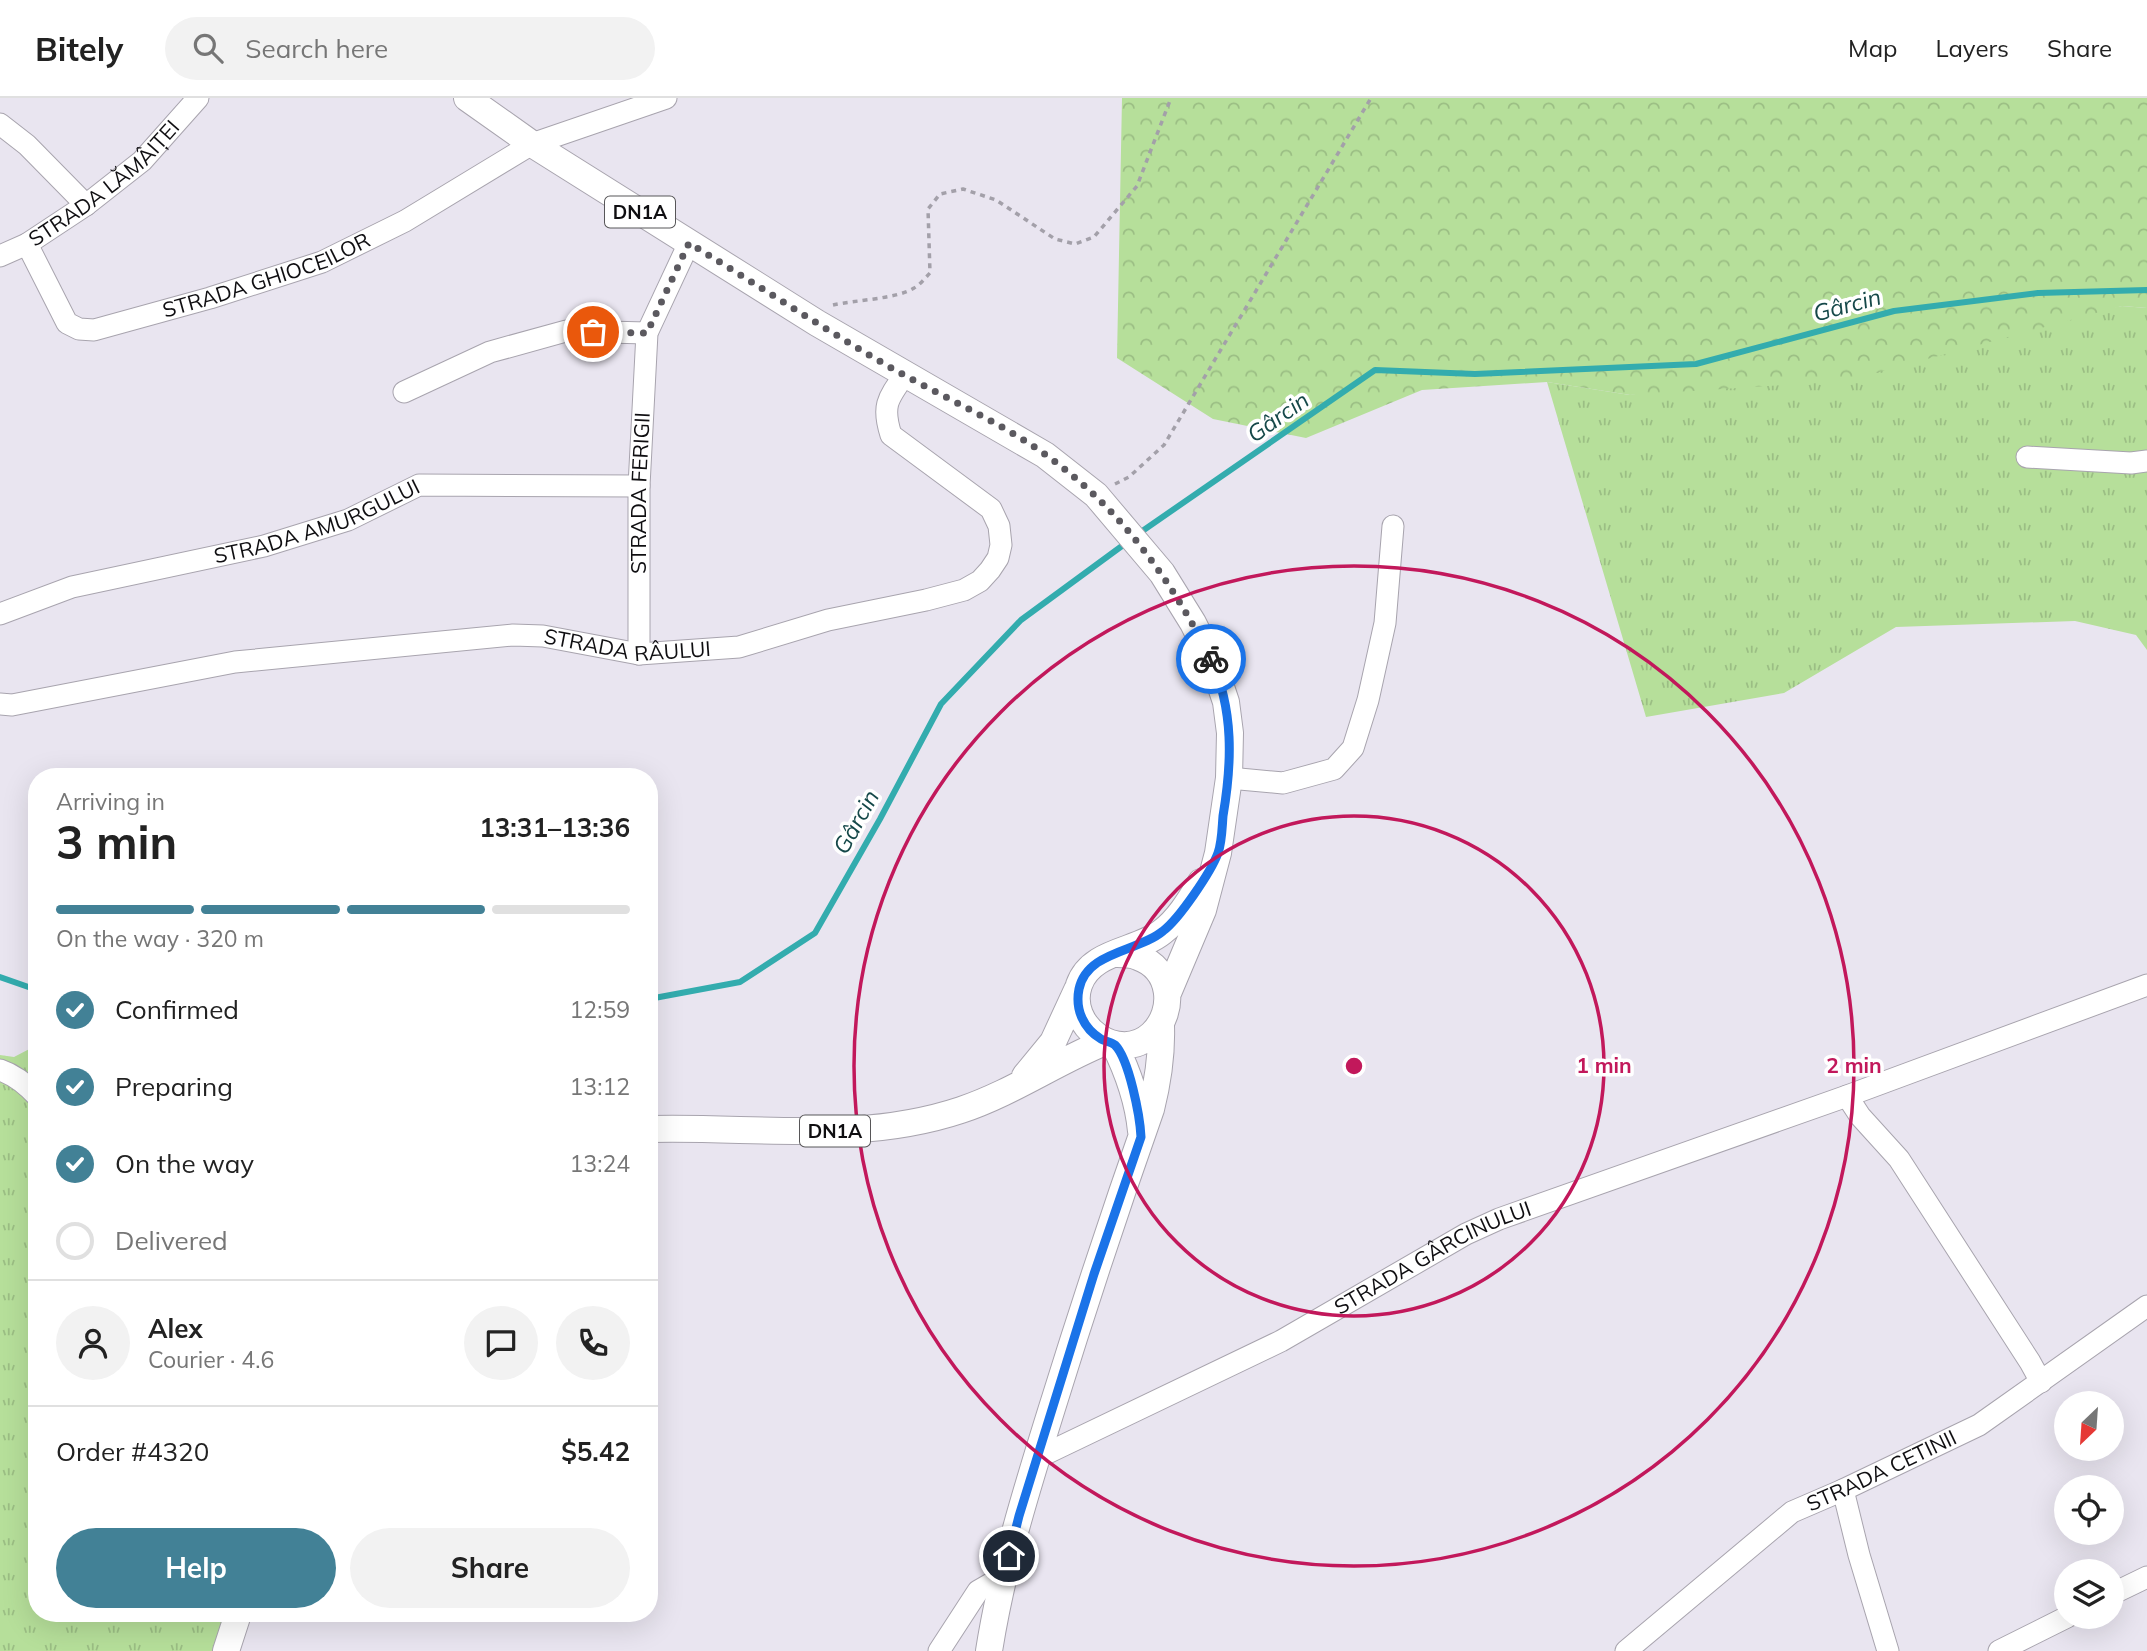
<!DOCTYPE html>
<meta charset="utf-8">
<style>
body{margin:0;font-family:Mulish,sans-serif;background:#f2f2f2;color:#222;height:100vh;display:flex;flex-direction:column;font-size:26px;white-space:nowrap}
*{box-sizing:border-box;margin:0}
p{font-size:23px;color:#767676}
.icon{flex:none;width:38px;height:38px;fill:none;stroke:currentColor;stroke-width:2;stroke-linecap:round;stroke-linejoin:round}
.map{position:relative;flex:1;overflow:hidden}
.side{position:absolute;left:28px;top:670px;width:630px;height:854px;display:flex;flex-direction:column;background:#fff;border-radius:28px;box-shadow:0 7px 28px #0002}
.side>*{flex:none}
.needle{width:46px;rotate:205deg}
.fabs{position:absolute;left:2054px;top:1293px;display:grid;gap:14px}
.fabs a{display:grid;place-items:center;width:70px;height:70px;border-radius:50%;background:#fff;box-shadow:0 7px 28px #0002;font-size:35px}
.pin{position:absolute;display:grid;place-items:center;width:60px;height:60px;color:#fff;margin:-30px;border:4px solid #fff;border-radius:50%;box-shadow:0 2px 7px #0007}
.courier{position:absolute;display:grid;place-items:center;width:70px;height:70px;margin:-35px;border:5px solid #1a73e8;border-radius:50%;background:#fff;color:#222;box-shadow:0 2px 9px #0007}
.overview em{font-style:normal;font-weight:700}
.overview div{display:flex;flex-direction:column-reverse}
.overview{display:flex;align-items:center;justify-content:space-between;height:119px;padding:0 28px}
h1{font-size:46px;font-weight:700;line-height:52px}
.bar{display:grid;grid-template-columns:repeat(4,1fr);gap:10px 7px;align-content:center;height:84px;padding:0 28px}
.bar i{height:9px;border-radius:5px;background:#e0e0e0}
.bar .active{background:#428196}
.bar p{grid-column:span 4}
.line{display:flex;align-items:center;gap:18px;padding:0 28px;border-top:2px solid #e0e0e0}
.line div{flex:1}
.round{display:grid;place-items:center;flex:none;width:74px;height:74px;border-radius:37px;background:#f2f2f2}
ol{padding:0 28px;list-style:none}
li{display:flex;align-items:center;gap:21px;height:77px}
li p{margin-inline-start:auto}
li .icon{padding:7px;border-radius:50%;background:#428196;color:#fff;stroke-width:4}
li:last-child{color:#767676}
li i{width:38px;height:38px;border:4px solid #e0e0e0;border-radius:50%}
.primary-button{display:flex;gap:14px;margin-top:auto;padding:14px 28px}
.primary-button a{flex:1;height:80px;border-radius:42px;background:#428196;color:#fff;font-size:28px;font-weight:700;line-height:80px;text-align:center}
.primary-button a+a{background:#f2f2f2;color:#222}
header{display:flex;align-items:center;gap:42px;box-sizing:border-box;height:98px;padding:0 35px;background:#fff;border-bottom:2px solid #e0e0e0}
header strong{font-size:33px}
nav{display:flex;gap:38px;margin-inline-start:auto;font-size:24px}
.search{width:490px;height:63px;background:#f2f2f2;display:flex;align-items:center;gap:18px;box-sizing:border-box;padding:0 24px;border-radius:38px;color:#767676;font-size:26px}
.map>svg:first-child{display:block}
.grass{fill:url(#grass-tufts)}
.forest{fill:url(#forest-crowns)}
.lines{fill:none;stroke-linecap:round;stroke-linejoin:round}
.stream{stroke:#33acae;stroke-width:6}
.minor-casing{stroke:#a8a4ae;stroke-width:23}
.major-casing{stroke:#a8a4ae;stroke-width:28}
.path{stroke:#a3a0a9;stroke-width:3.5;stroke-dasharray:5 5;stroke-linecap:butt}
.minor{stroke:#fff;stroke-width:21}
.major{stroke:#fff;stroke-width:26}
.done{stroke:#5b595f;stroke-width:7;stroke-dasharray:0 12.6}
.route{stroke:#1a73e8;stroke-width:9}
.ring{fill:none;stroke:#c2185b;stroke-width:3.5}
.labels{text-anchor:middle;stroke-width:7;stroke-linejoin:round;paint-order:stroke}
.shield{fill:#fff;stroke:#575658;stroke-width:2}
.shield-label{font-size:19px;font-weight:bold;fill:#0f0e11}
.street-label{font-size:21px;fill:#0f0e11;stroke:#fff}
.water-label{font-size:23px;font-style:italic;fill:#154849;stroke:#fff}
.centre{fill:#c2185b;stroke:#fff;stroke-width:3.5}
.ring-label{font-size:21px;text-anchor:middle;font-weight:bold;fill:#c2185b;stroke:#fff;stroke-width:7;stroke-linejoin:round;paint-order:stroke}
</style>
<header>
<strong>Bitely</strong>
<div class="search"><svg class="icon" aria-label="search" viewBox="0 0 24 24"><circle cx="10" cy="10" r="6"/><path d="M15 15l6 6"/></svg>Search here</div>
<nav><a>Map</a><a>Layers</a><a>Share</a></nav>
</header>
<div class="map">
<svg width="2147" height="1553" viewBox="0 0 2147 1553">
<defs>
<pattern id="grass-tufts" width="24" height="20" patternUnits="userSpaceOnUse" patternTransform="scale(1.75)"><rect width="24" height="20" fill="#b6df9a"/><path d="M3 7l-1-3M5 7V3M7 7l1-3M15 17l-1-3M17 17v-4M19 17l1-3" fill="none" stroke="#9bbe84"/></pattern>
<pattern id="forest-crowns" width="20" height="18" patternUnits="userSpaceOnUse" patternTransform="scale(1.75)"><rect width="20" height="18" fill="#b6df9a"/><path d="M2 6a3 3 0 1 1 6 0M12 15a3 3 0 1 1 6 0" fill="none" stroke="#9bbe84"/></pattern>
</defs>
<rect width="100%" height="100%" fill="#e9e5f0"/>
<path class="grass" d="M2122,208L2147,210V552L2136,537L2075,523L1896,529L1784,595L1646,619L1547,284L1630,297Z
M37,947V1516H240L233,1553H0V957L14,959Z"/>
<path class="forest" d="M1122,0H2147V210L2122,208L1846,283L1630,297L1547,284L1422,292L1306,340L1213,321L1117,260Z"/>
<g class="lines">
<path class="stream" d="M1138,436L1375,272L1475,276L1696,266L1894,213L2038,195L2147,192
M0,879L37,892
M649,901L740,884L815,835L880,721L941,606L1021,522L1126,445"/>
<g class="minor-casing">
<g id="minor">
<path d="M0,26L27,47L86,107"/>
<path id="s1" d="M27,146L67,225L79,231L94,232L210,200L322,164L405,123L532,46L666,0"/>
<path id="s2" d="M0,158L27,146L86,107L142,63L198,0"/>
<path d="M404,294L490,254L566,233L647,235"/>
<path d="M2027,359L2131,365L2147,363"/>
<path id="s3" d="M0,516L72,489L264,448L348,422L419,387L639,388"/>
<path id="s4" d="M639,556V388L647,235L689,145"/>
<path id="s5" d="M0,606L12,607L235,564L513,537L543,538L639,556L739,549L828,522L926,502L964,492L980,483L990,472L998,460L1001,447L999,428L991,411L891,337C882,309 887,301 904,278"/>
<path d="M1229,680L1283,685L1334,671L1353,650L1368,602L1385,525L1393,428"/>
<path d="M0,972C15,977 26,986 37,998"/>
<path d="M1847,998L1860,1018L1899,1061L2030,1264L2041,1284"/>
<path id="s6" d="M1037,1360L1281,1243L1466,1136L1499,1121L1847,998L2147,887"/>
<path d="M1843,1392L1859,1457L1888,1553"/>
<path d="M2112,1496L2147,1479"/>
<path d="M939,1553L978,1493L1004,1478"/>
<path id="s7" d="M1626,1553L1792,1414L1843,1392L1979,1327L2147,1208"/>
<path d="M1999,1553L2067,1519"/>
</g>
</g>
<g class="major-casing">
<path id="major" d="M467,0L532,46L817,225L1045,357L1096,397L1162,475L1193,525L1213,565L1226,604L1230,635L1229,680L1218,755L1203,812L1168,895
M1117,856C1124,856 1132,856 1138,859C1172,871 1176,913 1152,936C1119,967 1065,928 1079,887C1091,852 1137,854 1162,834C1179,821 1190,802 1201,784
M1114,946C1128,974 1138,1002 1141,1033
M1025,978L1053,944L1077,892
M649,1031C754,1028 859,1046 961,1012C1012,995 1056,964 1105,944
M226,1553L238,1516
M989,1553C1002,1470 1027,1390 1052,1310C1083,1210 1116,1110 1151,1011C1158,983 1162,957 1161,928"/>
</g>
<path class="path" d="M833,207C855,202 897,201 914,190C920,187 925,180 930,175L928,111L940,96L963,91L996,102L1055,141L1075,146L1094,139L1137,88L1171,0
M1115,386L1129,379L1164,347L1371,0"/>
<use href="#minor" class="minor"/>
<use href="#major" class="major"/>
</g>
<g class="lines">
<path class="done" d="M593,234L647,235L689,145C756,186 821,229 888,268C940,298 997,322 1046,357C1119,409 1171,481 1211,561"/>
<path class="route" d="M1009,1458L1019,1418L1094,1176L1141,1039C1140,1018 1129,961 1115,947C1112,944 1104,943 1101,941C1083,930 1075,911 1079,891C1087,853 1138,854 1163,833C1179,821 1211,774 1218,755C1222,744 1222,730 1223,718C1232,665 1234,612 1211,561"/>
</g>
<g class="ring">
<circle cx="1354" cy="968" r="250"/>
<circle cx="1354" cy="968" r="500"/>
</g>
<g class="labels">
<g class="shield">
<rect x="605" y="98.5" width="70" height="31" rx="5"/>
<rect x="800" y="1017.5" width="70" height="31" rx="5"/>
</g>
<g class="shield-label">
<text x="640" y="121">DN1A</text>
<text x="835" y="1040">DN1A</text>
</g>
<g class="street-label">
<text dy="7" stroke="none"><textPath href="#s2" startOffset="128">STRADA LĂMÂIȚEI</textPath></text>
<text dy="7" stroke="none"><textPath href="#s1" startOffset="298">STRADA GHIOCEILOR</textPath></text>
<text dy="7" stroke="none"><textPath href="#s4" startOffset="161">STRADA FERIGII</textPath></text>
<text dy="7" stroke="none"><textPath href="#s3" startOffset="331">STRADA AMURGULUI</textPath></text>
<text dy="7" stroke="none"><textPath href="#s5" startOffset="634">STRADA RÂULUI</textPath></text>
<text dy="7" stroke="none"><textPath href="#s6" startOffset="444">STRADA GÂRCINULUI</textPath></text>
<text dy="7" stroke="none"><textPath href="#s7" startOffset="315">STRADA CETINII</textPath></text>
</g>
<g class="water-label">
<text transform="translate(1847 207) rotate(-15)" y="8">Gârcin</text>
<text transform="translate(1278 319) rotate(-35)" y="8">Gârcin</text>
<text transform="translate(856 724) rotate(-61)" y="8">Gârcin</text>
</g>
</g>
<circle cx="1354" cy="968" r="10" class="centre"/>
<g class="ring-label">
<text x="1604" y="975">1 min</text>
<text x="1854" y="975">2 min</text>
</g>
</svg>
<div class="fabs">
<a><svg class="needle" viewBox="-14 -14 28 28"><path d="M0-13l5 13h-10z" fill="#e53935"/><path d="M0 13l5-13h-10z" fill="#767676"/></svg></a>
<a><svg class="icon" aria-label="locate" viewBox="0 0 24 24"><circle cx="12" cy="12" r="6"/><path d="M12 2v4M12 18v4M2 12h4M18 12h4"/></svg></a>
<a><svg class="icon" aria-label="layers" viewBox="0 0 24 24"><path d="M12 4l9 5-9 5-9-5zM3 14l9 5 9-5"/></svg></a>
</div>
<div class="pin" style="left:593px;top:234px;background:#ea580c"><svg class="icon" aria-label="bag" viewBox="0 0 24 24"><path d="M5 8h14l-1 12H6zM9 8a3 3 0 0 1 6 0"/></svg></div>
<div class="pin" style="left:1009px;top:1458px;background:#1f2937"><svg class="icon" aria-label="home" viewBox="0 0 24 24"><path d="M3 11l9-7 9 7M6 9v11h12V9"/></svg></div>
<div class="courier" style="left:1211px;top:561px"><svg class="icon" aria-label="bike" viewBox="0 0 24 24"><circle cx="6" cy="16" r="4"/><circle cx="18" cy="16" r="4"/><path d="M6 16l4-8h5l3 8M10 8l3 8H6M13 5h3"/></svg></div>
<section class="side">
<div class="overview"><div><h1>3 min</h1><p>Arriving in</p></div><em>13:31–13:36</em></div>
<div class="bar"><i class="active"></i><i class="active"></i><i class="active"></i><i></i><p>On the way · 320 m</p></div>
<ol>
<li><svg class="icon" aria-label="check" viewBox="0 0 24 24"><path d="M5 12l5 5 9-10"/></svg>Confirmed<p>12:59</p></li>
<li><svg class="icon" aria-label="check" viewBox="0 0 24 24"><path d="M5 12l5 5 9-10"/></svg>Preparing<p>13:12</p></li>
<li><svg class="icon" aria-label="check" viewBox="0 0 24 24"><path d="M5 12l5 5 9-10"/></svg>On the way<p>13:24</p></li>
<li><i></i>Delivered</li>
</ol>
<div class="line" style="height:126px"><a class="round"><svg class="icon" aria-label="person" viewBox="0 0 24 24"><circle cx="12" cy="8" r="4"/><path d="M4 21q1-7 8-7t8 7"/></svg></a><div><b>Alex</b><p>Courier · 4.6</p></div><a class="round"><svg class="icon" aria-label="chat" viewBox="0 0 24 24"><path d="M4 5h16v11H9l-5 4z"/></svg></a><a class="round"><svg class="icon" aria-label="phone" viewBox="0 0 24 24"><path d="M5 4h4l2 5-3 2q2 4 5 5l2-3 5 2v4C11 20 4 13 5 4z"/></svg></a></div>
<div class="line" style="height:91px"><div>Order #4320</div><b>$5.42</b></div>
<div class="primary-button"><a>Help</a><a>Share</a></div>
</section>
</div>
